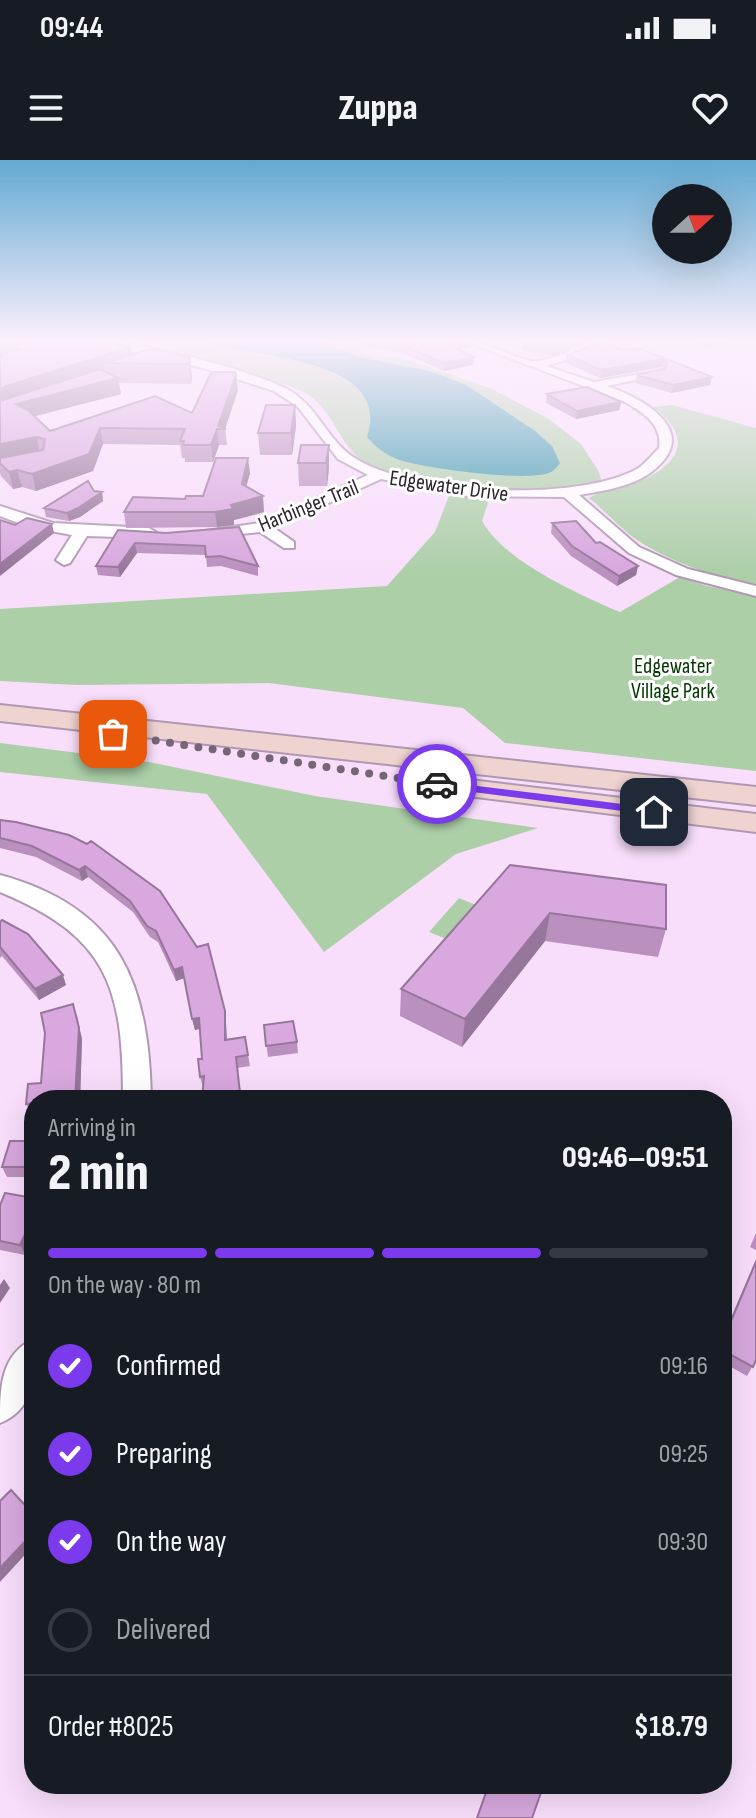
<!DOCTYPE html>
<meta charset="utf-8">
<style>
body{margin:0;font-family:"Sofia Sans Condensed",sans-serif;background:#242831;color:#f1f3f6;height:100vh;display:flex;flex-direction:column;font-size:30px;white-space:nowrap}
*{box-sizing:border-box;margin:0}
p{font-size:26px;color:#9ea1a6}
.icon{flex:none;width:44px;height:44px;fill:none;stroke:currentColor;stroke-width:2;stroke-linecap:round;stroke-linejoin:round}
.map{position:relative;flex:1;overflow:hidden}
.sheet{position:absolute;left:24px;top:930px;width:708px;height:704px;display:flex;flex-direction:column;background:#171b24;border-radius:32px;box-shadow:0 8px 32px #0002}
.sheet>*{flex:none}
.needle{width:52px;rotate:69deg}
.controls{position:absolute;left:652px;top:24px;display:grid;gap:16px}
.controls a{display:grid;place-items:center;width:80px;height:80px;border-radius:50%;background:#171b24;box-shadow:0 8px 32px #0002;font-size:40px}
.pin{position:absolute;display:grid;place-items:center;width:68px;height:68px;color:#fff;margin:-34px;border-radius:16px;box-shadow:0 4px 12px #0006}
.courier{position:absolute;display:grid;place-items:center;width:80px;height:80px;margin:-40px;border:6px solid #7c3aed;border-radius:50%;background:#fff;color:#222;box-shadow:0 2px 10px #0007}
.summary em{font-style:normal;font-weight:800}
.summary div{display:flex;flex-direction:column-reverse}
.summary{display:flex;align-items:center;justify-content:space-between;height:136px;padding:0 24px}
h1{font-size:52px;font-weight:800;line-height:60px}
.bar{display:grid;grid-template-columns:repeat(4,1fr);gap:12px 8px;align-content:center;height:96px;padding:0 24px}
.bar i{height:10px;border-radius:6px;background:#363941}
.bar .selected{background:#7c3aed}
.bar p{grid-column:span 4}
.line{display:flex;align-items:center;gap:20px;padding:0 24px;border-top:2px solid #363941}
.line div{flex:1}
ol{padding:0 24px;list-style:none}
li{display:flex;align-items:center;gap:24px;height:88px}
li p{margin-inline-start:auto}
li .icon{padding:8px;border-radius:50%;background:#7c3aed;color:#fff;stroke-width:4}
li:last-child{color:#9ea1a6}
li i{width:44px;height:44px;border:4px solid #363941;border-radius:50%}
.status{display:flex;justify-content:space-between;align-items:center;height:56px;padding:0 40px;background:#171b24;direction:ltr}
.status svg{height:22px;fill:currentColor}
header{display:flex;justify-content:space-between;align-items:center;height:104px;padding:0 24px;background:#171b24;font-size:36px;font-weight:800}
.map>svg:first-child{display:block}
.built{fill:#efd1f3}
.green{fill:#accfa8}
.water{fill:#3b99ae}
.lines{fill:none;stroke-linecap:round;stroke-linejoin:round}
.minor-casing{stroke:#b098b3;stroke-width:4}
.secondary-casing{stroke:#b098b3;stroke-width:4}
.minor{fill:#fff;fill-rule:evenodd}
.secondary{fill:#eed3d0;fill-rule:evenodd}
.wall{fill:#ba90bf}
.shaded-wall{fill:#97769b}
.building{fill:#d8a8de;stroke:#97769b;stroke-width:2}
.route{fill:#7c3aed}
.done{stroke:#756677;stroke-width:8;stroke-dasharray:0 14.4}
.labels{text-anchor:middle;stroke-width:6;stroke-linejoin:round;paint-order:stroke}
.far-street-label{font-size:22px;fill:#2f2530;stroke:#fff}
.far-park-label{font-size:22px;fill:#033802;stroke:#fff}
</style>
<div class="status"><b>09:44</b><svg viewBox="0 0 49 12"><path d="M0 12V9h3v3zM5 12V6h3v6zM10 12V3h3v9zM15 12V0h3v12zM26 1h20v11H26zM47 4h2v5h-2z"/></svg></div>
<header><svg class="icon" aria-label="menu" viewBox="0 0 24 24"><path d="M4 6h16M4 12h16M4 18h16"/></svg>Zuppa<svg class="icon" aria-label="heart" viewBox="0 0 24 24"><path d="M12 20l-8-8c-3-5 5-10 8-4 3-6 11-1 8 4z"/></svg></header>
<div class="map">
<svg width="756" height="1658" viewBox="0 0 756 1658">
<rect width="100%" height="100%" fill="#f8defb"/>
<path class="built" d="M654,179H756V183L697,196Z"/>
<path class="green" d="M108,179H335L371,195L402,198L490,228L549,259L581,284L598,310L602,322C551,335 400,334 360,299C339,282 332,251 310,236C303,231 294,228 287,225Z
M672,245L756,268V424C715,417 672,403 637,380C620,368 605,351 589,338C599,331 617,330 630,325C675,309 699,281 653,247Z
M450,333L490,337L482,361C504,401 578,434 620,452L680,417L707,426L756,436V611L505,583L463,548L269,523L76,525L0,521V449L387,426L435,372Z
M0,583L149,602L315,636L538,668L456,694L324,792L207,634L0,612Z
M459,738L483,748L454,782L429,772Z"/>
<path class="water" d="M198,179H311L361,197L433,212L466,225L535,271L552,286L560,303C560,304 552,312 551,312C530,323 420,308 397,299C384,294 376,287 367,277C395,193 241,199 198,179Z"/>
<g class="lines">
<g class="minor-casing">
<path id="minor" d="M79,179C130,179 239,206 285,228C318,244 327,283 358,300C417,335 577,342 637,309C645,304 652,295 659,288C663,264 641,251 623,241L459,179C485,179 519,203 538,201C564,198 586,179 611,179L585,194L546,206L594,222L663,210V214L607,226C646,240 704,273 650,313C630,327 602,331 579,335L639,387L688,409L756,426V436L676,415L629,393L564,337L468,336L381,319L274,368L294,382V388H284L260,372L199,378V372L260,363L368,315L338,299L298,247L274,231L203,208Z
M0,346L53,363L149,368L157,373L149,378L87,376L70,403L64,405L56,400L72,375L29,367L0,356Z
M0,715C121,748 149,824 151,940H123C123,828 109,777 0,732Z
M34,1179C34,1213 37,1248 0,1263C0,1229 0,1194 34,1179Z"/>
</g>
<g class="secondary-casing">
<path id="secondary" d="M0,545L756,627V645L0,561Z
M454,618L756,654V672L444,633L439,627L444,621Z"/>
</g>
<use href="#minor" class="minor"/>
<use href="#secondary" class="secondary"/>
</g>
<path class="wall" d="M0,179L130,187L132,194L190,198L192,218L191,224L119,223L121,234L35,256L50,271L192,253L236,215L238,230L225,269L227,285H219L213,302H185V298H182L180,285L103,284L93,311L36,331L22,327L13,329L1,316L0,313Z
M351,179H525L492,183L471,179V187L457,190L473,205L444,211L402,193L364,186Z
M683,179H743L706,187Z
M522,182H585L552,196L522,190Z
M639,188L712,217L710,225L672,233L636,223L637,215L665,209L662,207L600,218L566,203L567,195Z
M547,234L621,242L619,250L576,259L546,243Z
M295,245L296,266L292,295H260L258,273Z
M329,285V308L327,326H299L298,303Z
M250,313L246,326L264,352L234,360V365L217,367L126,368L124,352L203,336Z
M94,331L102,332L103,341L80,357L69,361L46,357L44,348Z
M552,363L596,383L638,406L636,415L617,426L571,396L551,373Z
M239,367L258,406V416L221,406L207,407L206,395L137,393L120,417L98,415L96,406L118,370L166,373Z
M0,660L87,684L225,851L227,879L245,877L250,906L237,908L240,933H252L253,940H202L203,927L200,917L202,899L200,869L195,870L184,818L176,821L158,782L150,777L133,752L88,717L82,721L36,697L0,688Z
M510,705L666,769L658,797L545,781L462,887L400,856L401,829Z
M0,762L66,825L39,840L2,796L0,798Z
M77,855L82,879L80,940H34V954H31L26,944L41,923Z
M264,865L297,882L298,893L268,897Z
M34,960V1017H7L2,1007L29,981Z
M0,1045L25,1095L0,1090Z
M756,1073V1090L750,1087Z
M756,1099V1200L747,1216L722,1202V1179Z"/>
<path class="shaded-wall" d="M472,179L471,187L446,192V184Z
M492,179H525L492,183Z
M576,179H585V182L552,196V189Z
M707,179H743L706,187Z
M130,187L133,201L104,203L105,210L0,244V228Z
M474,197L473,205L444,211V203Z
M190,198L192,218L191,224L189,204Z
M664,199L662,207L600,218L601,210Z
M236,215L238,230L225,269L218,266Z
M712,217L710,225L672,233L673,225Z
M118,218L121,234L20,260L16,244Z
M621,242L619,250L576,259L577,251Z
M295,245L296,266L292,295L291,273Z
M100,268L103,284L93,311L36,331L32,314Z
M217,269L219,285L213,302L211,285Z
M37,277L40,294L0,302V284Z
M329,285V308L327,326L326,303Z
M248,298L250,313L243,339L242,324Z
M17,310L22,327L13,329L9,312Z
M102,332L103,341L80,357L69,361L67,353Z
M263,336L264,352L234,360V365L217,367L215,352L231,345Z
M52,364L54,373L0,416V404Z
M135,383L137,393L120,417L118,407Z
M638,406L636,415L617,426L619,416Z
M85,706L88,717L82,721L79,710Z
M550,753L545,781L462,887L465,859Z
M182,807L184,818L176,821L174,810Z
M63,815L66,825L39,840L35,829Z
M73,844L82,879L80,940H75Z
M225,851L226,862L227,890L225,880Z
M199,858L201,868L195,870L192,859Z
M34,1055V1075L25,1095L20,1085Z
M4,1119L10,1128L0,1143V1125Z
M34,1372V1385L0,1422V1408Z"/>
<path class="building" d="M0,179H96L130,187L0,228V195L19,189L0,183Z
M365,179H472L446,184L474,197L444,203L402,185Z
M535,179H576L552,189L522,182Z
M601,181L623,190L639,188L712,217L673,225L637,215L665,209L667,202L664,199L601,210L567,195Z
M152,188L190,198L189,204L104,203Z
M100,209L118,218L16,244L28,250L50,271L155,236L192,253L210,215L214,212H235L236,215L218,266L226,269H217L211,285H183L184,281H180L185,269L100,268L89,294L32,314L17,310L9,312L0,303V298L43,290L45,279L37,277L0,284V241Z
M587,227L621,242L577,251L547,234Z
M266,245H295L291,273H258Z
M301,285H329L326,303H298Z
M216,298H248L242,324L263,336L231,345L233,349L215,352H124L133,337L185,339L186,336H203Z
M88,321L94,331L102,332L78,348L67,353L44,348Z
M27,358L52,364L0,404V360L15,365Z
M576,361L596,383L600,382L638,406L619,416L572,386L552,363Z
M239,367L258,406L220,396L206,397L205,386L135,383L118,407L96,406L118,370L166,373Z
M0,660L16,662L69,675L87,684L91,681L160,731L197,787L208,784L225,851V880L245,877L248,895L236,897L240,933H252L251,940H202L204,916L200,917L198,899H202L199,858L192,859L182,807L174,810L156,771L147,766L130,741L85,706L79,710L32,686L0,678Z
M510,705L666,725V769L550,753L465,859L401,829Z
M2,760L28,774L63,815L35,829L0,787V762Z
M73,844L79,868L75,940H34V943L26,944L28,924L41,923L45,873L41,853Z
M293,861L297,882L266,886L264,865Z
M34,959V1007H2L10,981H29Z
M5,1033L34,1038V1055L20,1085L0,1081V1045Z
M756,1102V1200L753,1207L722,1190V1182Z
M11,1330L34,1355V1372L0,1408V1341Z
M489,1624H544L532,1658H477Z"/>
<linearGradient id="sky" x2="0" y2="1"><stop stop-color="#63a9d1"/><stop offset="0.44" stop-color="#fcf0fd"/><stop offset="1" stop-color="#fcf0fd" stop-opacity="0"/></linearGradient>
<rect width="756" height="411" fill="url(#sky)"/>
<path class="route" d="M437,621L654,648L659,652L654,655L434,627L432,624Z"/>
<g class="lines">
<path class="done" d="M113,574L437,624"/>
</g>
<g class="labels">
<g class="far-street-label">
<text transform="translate(449 325) rotate(8)" y="8">Edgewater Drive</text>
<text transform="translate(308 345) rotate(-22)" y="8">Harbinger Trail</text>
</g>
<g class="far-park-label">
<text x="673" y="513">Edgewater<tspan x="673" dy="25">Village Park</tspan></text>
</g>
</g>
</svg>
<div class="controls">
<a><svg class="needle" viewBox="-14 -14 28 28"><path d="M0-13l5 13h-10z" fill="#e53935"/><path d="M0 13l5-13h-10z" fill="#9ea1a6"/></svg></a>
</div>
<div class="pin" style="left:113px;top:574px;background:#ea580c"><svg class="icon" aria-label="bag" viewBox="0 0 24 24"><path d="M5 8h14l-1 12H6zM9 8a3 3 0 0 1 6 0"/></svg></div>
<div class="pin" style="left:654px;top:652px;background:#1f2937"><svg class="icon" aria-label="home" viewBox="0 0 24 24"><path d="M3 11l9-7 9 7M6 9v11h12V9"/></svg></div>
<div class="courier" style="left:437px;top:624px"><svg class="icon" aria-label="car" viewBox="0 0 24 24"><path d="M5 17H2v-5l4-1 3-4h7l3 4 3 1v5h-3M9 17h6M6 11h13"/><circle cx="7" cy="17" r="2"/><circle cx="17" cy="17" r="2"/></svg></div>
<section class="sheet">
<div class="summary"><div><h1>2 min</h1><p>Arriving in</p></div><em>09:46–09:51</em></div>
<div class="bar"><i class="selected"></i><i class="selected"></i><i class="selected"></i><i></i><p>On the way · 80 m</p></div>
<ol>
<li><svg class="icon" aria-label="check" viewBox="0 0 24 24"><path d="M5 12l5 5 9-10"/></svg>Confirmed<p>09:16</p></li>
<li><svg class="icon" aria-label="check" viewBox="0 0 24 24"><path d="M5 12l5 5 9-10"/></svg>Preparing<p>09:25</p></li>
<li><svg class="icon" aria-label="check" viewBox="0 0 24 24"><path d="M5 12l5 5 9-10"/></svg>On the way<p>09:30</p></li>
<li><i></i>Delivered</li>
</ol>
<div class="line" style="height:104px"><div>Order #8025</div><b>$18.79</b></div>
</section>
</div>
